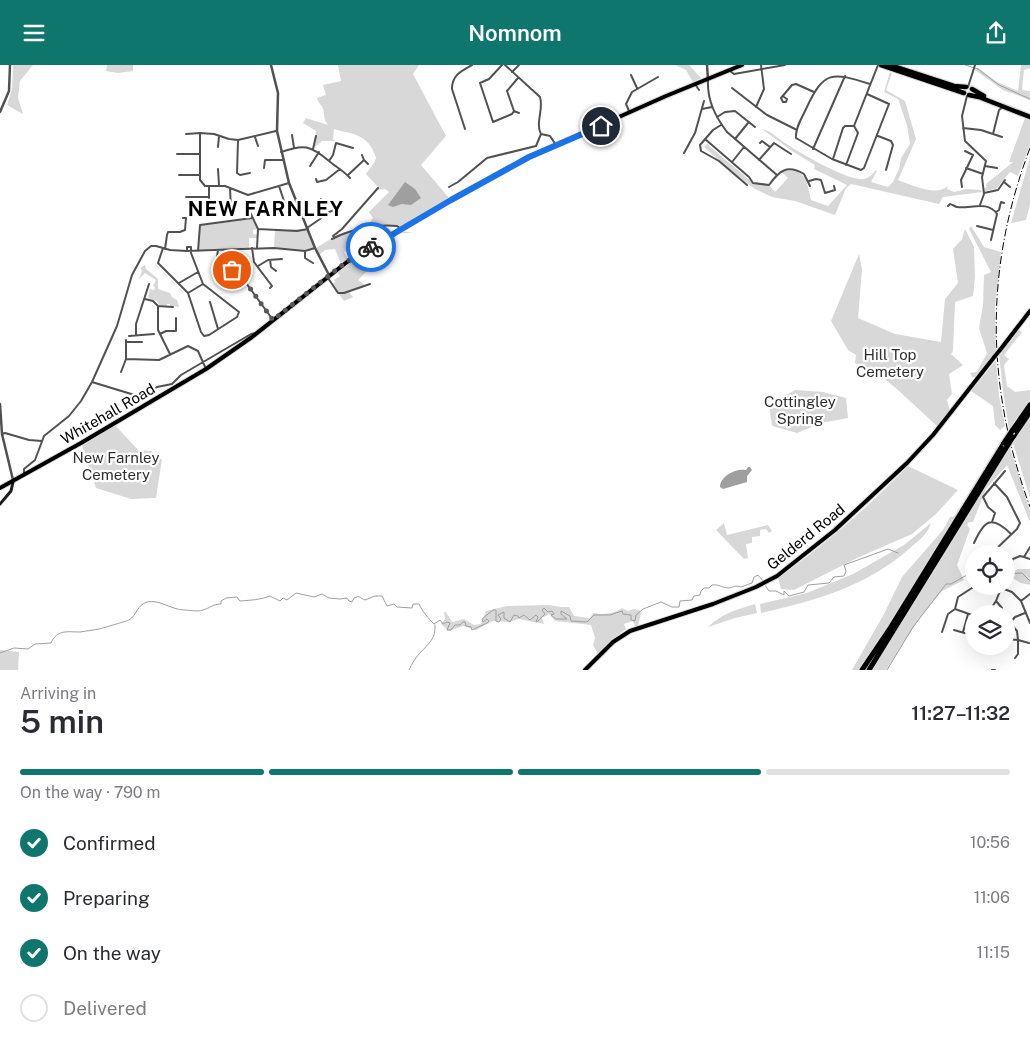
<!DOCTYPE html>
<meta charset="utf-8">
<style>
body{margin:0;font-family:"Public Sans",sans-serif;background:#f2f2f3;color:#2b2b33;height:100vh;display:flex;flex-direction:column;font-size:19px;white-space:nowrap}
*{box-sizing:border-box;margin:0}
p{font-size:16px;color:#7c7c81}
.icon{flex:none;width:28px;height:28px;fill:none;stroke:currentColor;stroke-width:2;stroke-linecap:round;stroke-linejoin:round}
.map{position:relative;height:605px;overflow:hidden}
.side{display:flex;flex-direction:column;background:#fff;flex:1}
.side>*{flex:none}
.fabs{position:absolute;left:965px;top:480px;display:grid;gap:10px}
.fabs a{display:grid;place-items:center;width:50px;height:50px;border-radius:50%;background:#fff;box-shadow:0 5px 20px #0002;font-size:25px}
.pin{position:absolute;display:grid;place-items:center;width:42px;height:42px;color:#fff;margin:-21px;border:2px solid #fff;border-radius:50%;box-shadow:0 1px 5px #0007}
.courier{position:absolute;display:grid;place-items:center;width:50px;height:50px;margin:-25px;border:4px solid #1a73e8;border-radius:50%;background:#fff;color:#222;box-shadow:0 1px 6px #0007}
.overview em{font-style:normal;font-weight:600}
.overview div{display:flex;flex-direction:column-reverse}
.overview{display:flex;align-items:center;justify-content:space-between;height:85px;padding:0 20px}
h1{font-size:32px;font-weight:600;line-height:38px}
.bar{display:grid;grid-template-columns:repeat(4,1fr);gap:8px 5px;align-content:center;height:60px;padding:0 20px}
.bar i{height:6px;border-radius:4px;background:#e1e1e2}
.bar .on{background:#0f766e}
.bar p{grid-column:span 4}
ol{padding:0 20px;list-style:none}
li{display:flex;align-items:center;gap:15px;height:55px}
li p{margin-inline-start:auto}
li .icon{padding:5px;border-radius:50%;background:#0f766e;color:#fff;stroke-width:4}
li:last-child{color:#7c7c81}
li i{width:28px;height:28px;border:2px solid #e1e1e2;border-radius:50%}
header{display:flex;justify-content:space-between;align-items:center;height:65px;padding:0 20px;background:#0f766e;color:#fff;font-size:22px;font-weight:600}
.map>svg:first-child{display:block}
.green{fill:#d8d8d8}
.water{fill:#9f9f9f}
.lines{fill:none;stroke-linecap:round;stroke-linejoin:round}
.stream{stroke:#9f9f9f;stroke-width:1}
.primary-casing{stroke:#dbdbdb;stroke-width:6}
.trunk-casing{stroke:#dbdbdb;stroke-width:7}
.motorway-casing{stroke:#dbdbdb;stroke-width:8}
.minor{stroke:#515151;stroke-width:2}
.tertiary{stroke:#515151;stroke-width:2.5}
.secondary{stroke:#1e1e1e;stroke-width:3}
.primary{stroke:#000;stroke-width:4}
.trunk{stroke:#000;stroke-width:4.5}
.motorway{stroke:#000;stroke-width:5}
.rail{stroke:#000;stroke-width:1;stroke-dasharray:8 2.5 1 2.5;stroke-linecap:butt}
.primary-bridge-casing{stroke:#dbdbdb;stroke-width:6;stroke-linecap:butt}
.motorway-bridge-casing{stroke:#dbdbdb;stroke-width:8;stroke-linecap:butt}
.primary-bridge{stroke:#000;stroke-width:4}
.motorway-bridge{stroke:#000;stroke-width:5}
.done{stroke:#595959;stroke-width:5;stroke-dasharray:0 9}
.route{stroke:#1a73e8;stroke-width:6}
.labels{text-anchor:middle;stroke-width:4.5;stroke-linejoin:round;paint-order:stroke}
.park-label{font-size:15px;fill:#2f2f2f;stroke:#fff}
.street-label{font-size:15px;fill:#000;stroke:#fff}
.district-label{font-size:20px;font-weight:bold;letter-spacing:1px;fill:#000;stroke:#fff}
</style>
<header><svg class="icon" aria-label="menu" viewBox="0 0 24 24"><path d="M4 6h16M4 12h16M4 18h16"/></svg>Nomnom<svg class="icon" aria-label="share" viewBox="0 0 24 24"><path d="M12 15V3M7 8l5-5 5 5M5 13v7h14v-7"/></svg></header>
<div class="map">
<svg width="1030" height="605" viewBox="0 0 1030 605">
<rect width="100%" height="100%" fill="#fff"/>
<path class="green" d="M13,0H33L20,16L18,33L23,49L7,40L12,24Z
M107,0H133V6L118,8L106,6Z
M338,0H419L413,9L446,71L421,100L449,133L399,163C390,157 377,161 366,163L373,153L369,147L389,127L385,124L378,125V122L366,109L374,98L376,93C368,68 354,70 334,64L333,74L335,76H322L313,84L316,66L303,58L306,53L328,60C323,54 325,51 323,44C322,40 318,38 317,33L326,30L323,20L341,16Z
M675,0H689L701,13L693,17L686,5Z
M1021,0H1030V3L1024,5L1022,25L1030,26V35L1003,25L975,5L977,2L997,17L1018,26Z
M890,7L892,8L886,25L905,36L916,74L898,115C911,120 937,132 948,121L947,124L954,127L967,124L981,125L982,127L943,132L939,139L851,119L846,123L835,150L795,136L772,132L755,124L729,104L704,82L707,79L753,118L769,120L775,127L788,113L782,107C806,101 807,117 811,135L828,141L847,120L814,104L815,100L792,86L762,64C772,66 777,73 785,78C800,88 843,113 860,114C867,115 872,110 876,105L877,106L871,117L888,122L893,117L898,106L899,105L901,93L910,79L907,60L898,34L884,27Z
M1025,53L1030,55V80L1018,111L1010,107L996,124L985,126L984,123H986V119L1013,97H1009Z
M1030,92V140L1026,155L1011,158Z
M252,153L258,164L253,165V169L258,170L257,173H249V184L198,186L200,160Z
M971,161L984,182L1001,187L995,242L996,286L977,312H972L970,308L977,307L987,288L979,263L983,240L984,210L991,207L969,164Z
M308,164L316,183L334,172L361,164L360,177L344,187L349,196L342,201L335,184L325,185L319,190L315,183L305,186L274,183L275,165Z
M965,164L974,182L975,212L973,231L955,237L953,286L951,289L963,300L949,309L952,329L947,335L950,346L938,362L898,325L882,312L880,314L855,298L856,290L848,285L831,256L859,189L862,204L858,253L895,269L941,277L945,234L958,218L953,184L962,174Z
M401,166L414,168H401L369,188L367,195L369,204L358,215L365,220L349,227L353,232L344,236L332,219L335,217L334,215L340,211L337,207L348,198Z
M145,200L146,204L158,214V224L170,228L172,232L177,235L179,242L170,241V239H167V241L159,240L157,236L148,233L150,224L154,225L155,222L153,221L156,215L145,208L139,214L142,206L140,203Z
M1018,264L1022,267L1004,290L1009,294L1004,300L1007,321L1015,327L1030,325V335L1009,364L1003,326L999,289Z
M996,295L999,331L1005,361L1000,365L995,360L993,341L971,326Z
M795,325L823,327L846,333L848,353L821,358L797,368L772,361L769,340Z
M1030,353V433L1013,378Z
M115,360L138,385L152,386L151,392L162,394L156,433L131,434L96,423L82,380Z
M1010,383L1030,446V457L1007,400L986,424L973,457H969L967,460L970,464L957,500L964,515L942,526L919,554L886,605H873Z
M908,401L958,425L936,449L912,469L857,493L794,525L781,524L778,513C825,480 868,442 908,401Z
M956,451L868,593L860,605H852L884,549L902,512L943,465L950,452Z
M724,458L727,470L768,460L772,466L769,468L766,464L760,465V471L752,472V478L746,479L748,493L744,494L716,465Z
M931,458C928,469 918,476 909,484C867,521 815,536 761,548L760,539L807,528L853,509L904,480Z
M1018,504H1030V520L1021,518L1007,510L1013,511L1015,506Z
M755,539L757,548L735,553L708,562C721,549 738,544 755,539Z
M549,540L561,542H569L574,551L590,553L593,548C604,550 613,549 622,543L628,546L634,544L639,545L641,548L638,561H635L633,556L624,559L626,564L610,576L598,589L593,580L595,573L591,560L555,556L549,549L542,553L544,559L519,554L509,557L493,556L476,565L463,561L449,566L441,559L445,554L444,547H446L452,557L464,554L474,560L481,559L486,546L507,541Z
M0,585L19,587L18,605H0Z"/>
<path class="water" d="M405,117L415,124L421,133L411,140L402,139L393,142L388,140Z
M748,402H750L752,405L747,411V417L723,424L720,422C720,411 736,403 746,405Z"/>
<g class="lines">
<path class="stream" d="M965,0L978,4L999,20L1030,34
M1006,509L1022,508L1030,516
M765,520L769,526H776L784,530V526L789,531L804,527L808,520L829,518L834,512L844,511L846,506L844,500L888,484L898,488
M0,588L14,583L28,584L35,579L51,578C57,564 68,567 80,567C86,566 94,565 99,564C103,563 127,556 129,555C137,550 137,540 147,537C159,534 172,545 184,545C190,545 197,547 203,545C210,543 213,539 221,539V536L226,533L237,532L240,536C252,535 259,535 270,531L280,536L283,533L287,535L296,528L314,532L322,529L329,533L340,534L347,533L349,536L352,537L354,533C360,530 360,533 365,535L375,531H382L387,541L394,539L397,542L412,543L413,539H419C422,546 429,554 434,559L440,555L443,559L447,557L450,558L447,565H451L455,560H460L463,557H465L466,561L471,562L472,565L487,558L489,556L487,554L483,557L482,554L493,545H496V556L499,557L501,554L498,550L504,547V553L510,557L514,550L518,551L519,553L524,550L530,555L536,550L538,552L536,557L538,556L545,549L542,545L544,543L548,547L552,546L554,549L551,550L556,554H567L561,549V546L570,551L571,556L587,557L594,550H610L622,546L623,549L631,550V555L635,556L636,550L643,544L661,537L672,542H679L680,536L692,535L694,531L700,530L701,526L704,523H709L712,520C719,519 722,523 729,523C734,522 735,520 741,522L752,518L754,512L758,510L763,516
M409,605C412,599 415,593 420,588C429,578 436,574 435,560
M887,605L913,562L946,519H951L974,506"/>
<g class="primary-casing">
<path id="primary" d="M1000,285L1030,246
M0,423L81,378L206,304L252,272L347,197L451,135L529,92L666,31L742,0
M585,605L613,577L630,566L713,539L756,522L777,511L835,465L907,398L933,370L995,291"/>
</g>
<g class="trunk-casing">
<path id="trunk" d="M881,0L964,28
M890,0L954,21L966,22
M972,24L984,31
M969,30L979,32L1030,52"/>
</g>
<g class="motorway-casing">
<path id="motorway" d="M1012,366L1030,340
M1013,372L1030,347
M862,605L889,565L1004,378
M869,605L1006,383"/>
</g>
<path class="minor" d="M502,0L489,14L480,18L493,57L512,49L514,46L507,26L518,13
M505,0L540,32C544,44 535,58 541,69L550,71L556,80
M730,6L734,9L785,0
M512,7L519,0
M631,10L637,23
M708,15C707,35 715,51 727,67L777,110
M695,19L699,25
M968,22L975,0
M732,23L767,50L797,65
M867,29L889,39L864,103L861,105L832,94L796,73C795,63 802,53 806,44C824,5 832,7 870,19
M967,31L962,51L965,76L986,96L982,112L984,129L980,140
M784,32L787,34L786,37H783L781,33L792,20L796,19L814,27
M756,42L764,24L761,0
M702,44L712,42
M514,46L519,48
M629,46L626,39L632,27L658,12
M717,52L725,47L735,46L755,62
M721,60L713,65L700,80L701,86L719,96L747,120
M854,61L878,0
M963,63L981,65L1002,72
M465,64L452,24C452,10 461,6 472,0
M276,66L238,75L229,74L214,69L200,68V115L205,121H225L248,130L289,118
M186,69L200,68
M993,69L999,45L1003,42
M292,70L294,83
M878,71L891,76L893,80L886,105
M255,72L258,81
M705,74L749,112L753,118L769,120C779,106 787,99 804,109L810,121
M735,74L748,58
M238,75L237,108L240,110L250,108
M760,78L762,76L770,82
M218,82L219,71
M313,84L316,71
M813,84L845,11
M281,87C304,79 310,80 329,96C336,102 344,106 350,113
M684,88L695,68L704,36
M177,89H199
M833,94L843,63L845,61H854
M364,95L368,99
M759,95L774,78L791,89
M329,96L333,90L336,78L353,83
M732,97L744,82
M846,100L858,68L854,61
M310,101L319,87
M985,101L997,103
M264,103L265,95H284
M966,103L983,109
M218,104L219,120
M179,110H199
M348,110L364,95L362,90
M316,114L317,117L326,115L340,104
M809,116L816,114L821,115L825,128L835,125L834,121
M1004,117L1010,122
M209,121V145
M449,122L458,117L487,93L536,81L541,69
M962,122L961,115L973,90L965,86
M230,123L231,144
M984,128L998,125L1005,115
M186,132H209
M278,141L285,139L279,121
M948,141L950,139C951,139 956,142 957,142C970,144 988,135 997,149L991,175
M250,147L258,164L297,166L308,164
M996,147L999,145L1001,137L1004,138
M326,148L332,146L337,141
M977,161L993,165
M307,163L320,154L326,148L321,134
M334,172L333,171L342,164L378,123
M332,174C351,164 376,159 397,161L401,164
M163,183L158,198L188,228L201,267L204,271L209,270L237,252L239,247L203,219L191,188V182H187V186
M252,183L254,197L272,221L270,223
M257,183L258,164
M165,184L167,170L168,167H180L185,165L186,153H183
M218,185L217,192L220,197L241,211L273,255
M198,186L200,160L252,153
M305,186V193L313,198
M270,195L271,202L276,206
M258,201L268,195L282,194
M328,213L338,228H344L370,219
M179,218L198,207
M188,228L203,219
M145,234L153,236L158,241V265L170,289
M210,237L218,264
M158,241L173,242
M160,269L166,266H176V253
M136,270V259L149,219
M129,271L154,269
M126,277H142
M126,294L159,295L188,281L198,286L206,304
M121,307L126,294V275
M92,317L141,332L157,322L172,319
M172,319L181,310L251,269L256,268
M2,369L5,368L29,375L42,376
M24,408V404L35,395L44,371L69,351L81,336L92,317L117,261L132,210L145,186L151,181H156L170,185L187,186L274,183L305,186L315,183
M992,457L995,448L988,442L983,432L1005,406
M974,478C984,456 991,449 1011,469
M986,489L995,485L1017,464L1020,458L1007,432L994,418
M1024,492L1030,494
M1006,507L1013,494L1020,491L1024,492L1030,482
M996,521L1012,527L1021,536L1030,558
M996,536L1002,543
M1021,536L1030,529
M955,544L972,550
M1025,548L1015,552L1010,558L1017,566L1018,575L1029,578
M990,549V545L996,536L1002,521
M954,565L968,569
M942,567L948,549L955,544L958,532L975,521
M963,567L968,549
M1006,574L1018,575V589L1015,593
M998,585L1001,586L1002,581
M992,605H995"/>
<path class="tertiary" d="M271,0L278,28L277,66L289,118L315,183L329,210
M707,0L708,14
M0,47L9,26L10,0
M0,339L2,369L13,415"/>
<path class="secondary" d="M0,439L11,426L13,417"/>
<use href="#primary" class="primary"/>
<use href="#trunk" class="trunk"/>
<use href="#motorway" class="motorway"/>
<path class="rail" d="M1030,83C984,204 986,322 1030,442"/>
<g class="primary-bridge-casing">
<path id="primary-bridge" d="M995,291L1000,285"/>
</g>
<g class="motorway-bridge-casing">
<path id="motorway-bridge" d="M1004,378L1012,366
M1006,383L1013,372"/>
</g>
<use href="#primary-bridge" class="primary-bridge"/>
<use href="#motorway-bridge" class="motorway-bridge"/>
</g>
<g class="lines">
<path class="done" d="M232,205L241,211L273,255L346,197L371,182"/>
<path class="route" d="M371,182L451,135L529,92L601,61"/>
</g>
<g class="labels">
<g class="park-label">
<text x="890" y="295">Hill Top<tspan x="890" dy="17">Cemetery</tspan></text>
<text x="800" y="342">Cottingley<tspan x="800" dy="17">Spring</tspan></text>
<text x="116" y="398">New Farnley<tspan x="116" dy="17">Cemetery</tspan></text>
</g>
<g class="street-label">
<text transform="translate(108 349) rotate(-30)" y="5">Whitehall Road</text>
<text transform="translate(806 472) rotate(-39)" y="5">Gelderd Road</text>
</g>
<g class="district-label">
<text x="266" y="151">NEW FARNLEY</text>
</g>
</g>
</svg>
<div class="fabs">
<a><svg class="icon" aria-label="locate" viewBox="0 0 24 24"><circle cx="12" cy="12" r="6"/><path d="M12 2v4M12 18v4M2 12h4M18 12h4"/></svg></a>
<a><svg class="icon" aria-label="layers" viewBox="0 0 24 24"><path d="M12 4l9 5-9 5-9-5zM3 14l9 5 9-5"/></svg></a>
</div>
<div class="pin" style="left:232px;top:205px;background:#ea580c"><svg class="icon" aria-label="bag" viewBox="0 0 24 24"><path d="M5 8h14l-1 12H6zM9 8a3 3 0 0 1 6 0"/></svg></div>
<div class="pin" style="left:601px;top:61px;background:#1f2937"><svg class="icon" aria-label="home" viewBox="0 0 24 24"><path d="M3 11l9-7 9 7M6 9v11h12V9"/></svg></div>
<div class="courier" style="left:371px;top:182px"><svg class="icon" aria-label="bike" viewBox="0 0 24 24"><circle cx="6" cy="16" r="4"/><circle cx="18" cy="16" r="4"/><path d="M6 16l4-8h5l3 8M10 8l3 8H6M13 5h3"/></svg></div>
</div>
<section class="side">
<div class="overview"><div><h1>5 min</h1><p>Arriving in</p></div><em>11:27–11:32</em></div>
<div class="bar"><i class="on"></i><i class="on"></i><i class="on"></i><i></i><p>On the way · 790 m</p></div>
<ol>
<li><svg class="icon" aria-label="check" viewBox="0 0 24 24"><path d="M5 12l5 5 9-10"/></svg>Confirmed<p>10:56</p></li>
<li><svg class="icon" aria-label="check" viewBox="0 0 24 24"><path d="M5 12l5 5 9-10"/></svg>Preparing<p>11:06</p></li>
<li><svg class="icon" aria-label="check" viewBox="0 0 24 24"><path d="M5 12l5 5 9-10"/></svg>On the way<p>11:15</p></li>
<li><i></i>Delivered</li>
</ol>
</section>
